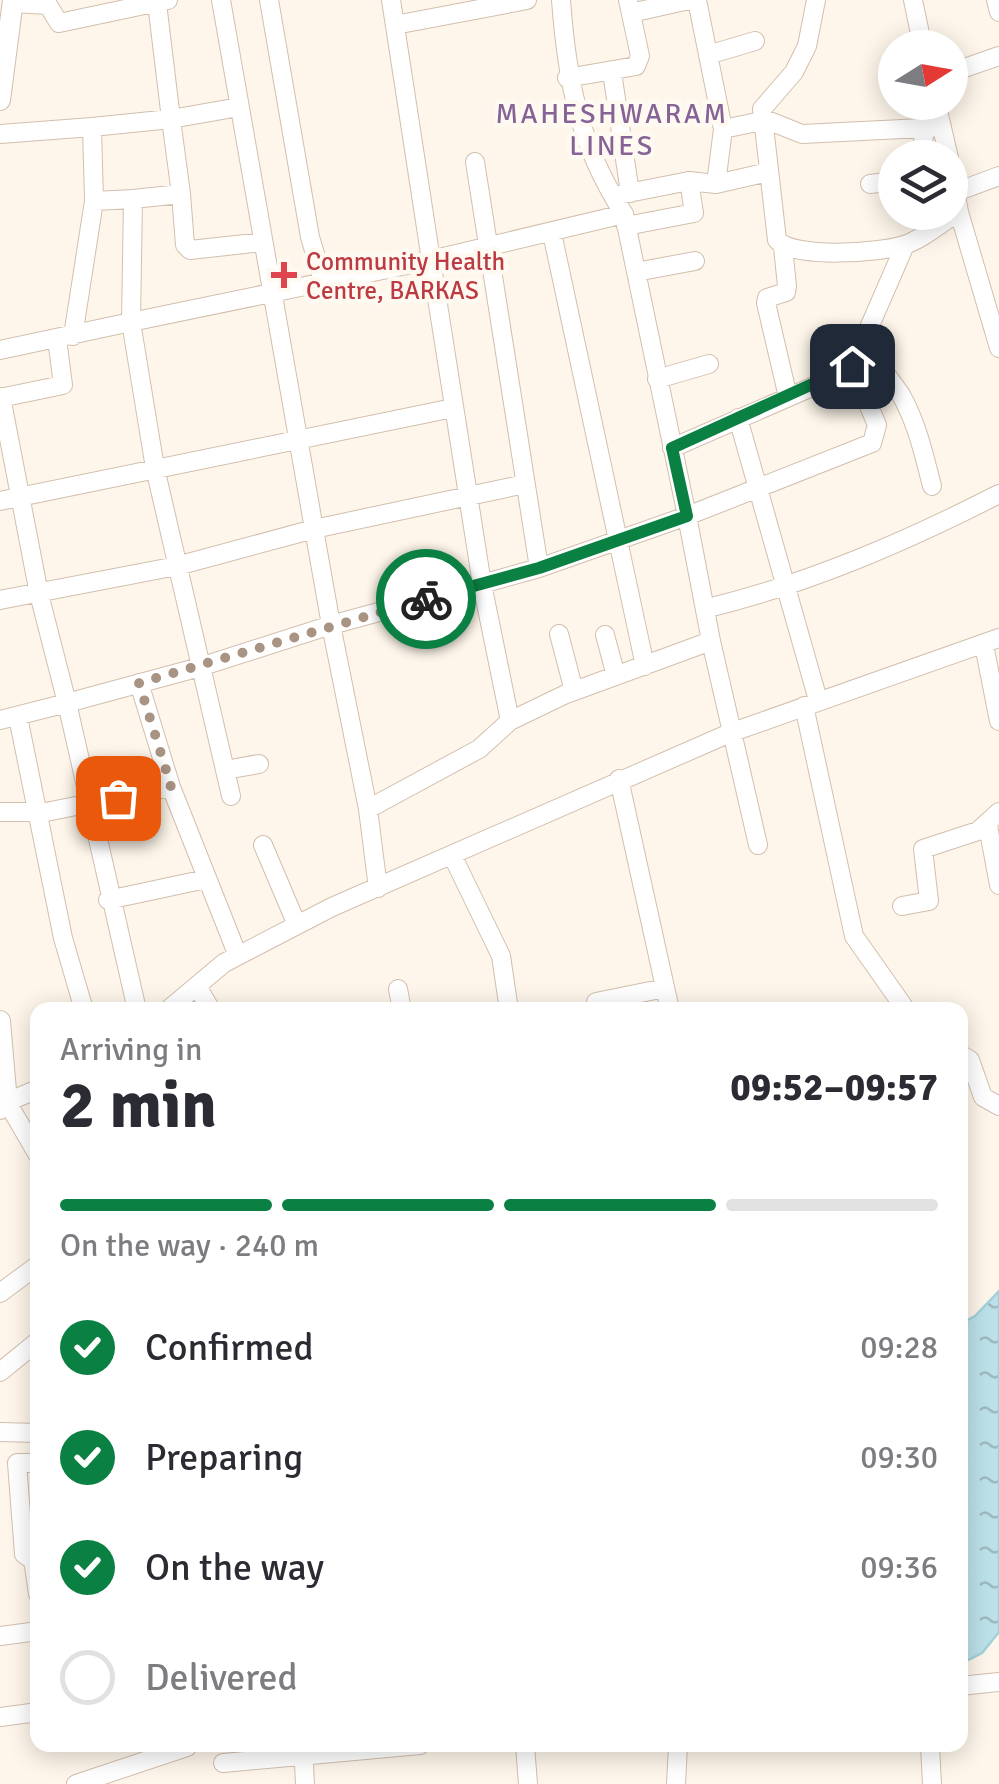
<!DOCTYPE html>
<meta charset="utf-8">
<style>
body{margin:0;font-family:Signika,sans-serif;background:#f7f7f7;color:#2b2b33;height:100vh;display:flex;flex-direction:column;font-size:38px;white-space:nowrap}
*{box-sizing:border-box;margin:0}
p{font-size:32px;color:#7c7c81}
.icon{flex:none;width:55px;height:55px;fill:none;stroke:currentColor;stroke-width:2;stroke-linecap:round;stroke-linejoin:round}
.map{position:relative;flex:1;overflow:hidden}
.details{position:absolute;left:30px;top:1002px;width:938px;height:750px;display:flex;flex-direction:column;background:#fff;border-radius:20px;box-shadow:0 5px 25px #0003}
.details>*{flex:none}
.needle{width:65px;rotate:79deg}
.tools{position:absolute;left:878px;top:30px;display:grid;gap:20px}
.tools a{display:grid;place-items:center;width:90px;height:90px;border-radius:50%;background:#fff;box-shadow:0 5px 25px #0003;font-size:50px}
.pin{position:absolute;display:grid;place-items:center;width:85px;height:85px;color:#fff;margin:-42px;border-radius:20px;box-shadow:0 5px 15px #0006}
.courier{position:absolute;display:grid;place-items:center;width:100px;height:100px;margin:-50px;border:8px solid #0b8043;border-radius:50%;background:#fff;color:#222;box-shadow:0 2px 12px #0007}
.headline em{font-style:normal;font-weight:700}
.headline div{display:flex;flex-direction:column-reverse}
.headline{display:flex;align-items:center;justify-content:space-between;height:170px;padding:0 30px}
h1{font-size:65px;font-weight:700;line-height:75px}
.bar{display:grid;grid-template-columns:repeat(4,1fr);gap:15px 10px;align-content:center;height:120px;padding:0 30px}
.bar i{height:12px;border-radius:8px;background:#e1e1e2}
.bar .on{background:#0b8043}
.bar p{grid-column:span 4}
ol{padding:0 30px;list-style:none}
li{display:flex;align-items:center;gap:30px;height:110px}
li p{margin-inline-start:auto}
li .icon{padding:10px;border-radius:50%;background:#0b8043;color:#fff;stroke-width:4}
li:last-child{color:#7c7c81}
li i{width:55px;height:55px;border:5px solid #e1e1e2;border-radius:50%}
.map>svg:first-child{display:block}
.water{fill:url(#water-ripples);stroke:#a2d1db;stroke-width:2.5}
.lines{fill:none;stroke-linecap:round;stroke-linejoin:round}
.minor-casing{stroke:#d2bfae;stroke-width:20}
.tertiary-casing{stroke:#d2bfae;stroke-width:22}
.minor{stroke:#fff;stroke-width:18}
.tertiary{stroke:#fff;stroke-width:20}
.done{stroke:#a99383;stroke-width:10;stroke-dasharray:0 18}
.route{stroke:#0b8043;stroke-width:12}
.health-dot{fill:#e0444e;stroke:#fffaf1;stroke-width:4}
.labels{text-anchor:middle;stroke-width:9;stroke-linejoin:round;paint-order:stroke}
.health-label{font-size:25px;fill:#be3a42;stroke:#fffaf1;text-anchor:start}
.neighbourhood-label{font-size:28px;letter-spacing:2.5px;fill:#866396;stroke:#fffaf1}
</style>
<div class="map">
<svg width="999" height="1784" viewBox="0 0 999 1784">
<defs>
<pattern id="water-ripples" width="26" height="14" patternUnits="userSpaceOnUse" patternTransform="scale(2.5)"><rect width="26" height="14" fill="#bce1e9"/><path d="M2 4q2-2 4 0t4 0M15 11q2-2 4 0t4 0" fill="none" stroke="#9ebabf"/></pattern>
</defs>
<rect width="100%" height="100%" fill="#fef6ea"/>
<path class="water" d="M999,1291V1632L982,1653L960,1664V1324L975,1316Z"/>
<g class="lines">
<g class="minor-casing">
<path id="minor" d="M269,0L310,237L324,284
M391,0L431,260L624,214C579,145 567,81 561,0
M697,0L723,129L767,120L802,134L942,127
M816,0L807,46L794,72L762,109L777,240C794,259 879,253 904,245C923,239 942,222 959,212
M913,0L923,48
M996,0L999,12
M12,3L48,5L59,23L168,0
M157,3L171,119L239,107
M631,13L689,0
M395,25L527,0
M708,55L755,41
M612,72L630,193
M950,73L999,56
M567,78L636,66L640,56L628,0
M936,102L949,158
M575,115L617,108
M92,127L171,119L181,194L133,199
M0,134L92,127L94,201L133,199L131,322L0,350
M921,158L925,128
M950,164L959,212L999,348
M716,184L768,172
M870,184L895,181
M956,192L999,176
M181,194L185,245L190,250L263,242
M613,196L689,181L716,184L723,129
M626,226L694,213L689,181
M552,233L645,666
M783,247L787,286L786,292L767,298L766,303L788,397
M636,272L695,261
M866,334C873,361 886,373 901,395C917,423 924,455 932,486
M73,336L94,201
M657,379L709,364
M0,398L63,385L57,339
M738,418L818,700
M672,448L844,373L855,360L905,245
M0,501L453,408
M539,568L687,516L624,214
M0,600L177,566L314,529L221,0
M708,608C810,583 905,542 999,494
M559,634L574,691
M605,635L616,676
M711,641L758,845
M984,645L999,721
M139,683L171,787L238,956
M804,706L854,936L906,1010
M18,717L63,938L84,1010
M0,720L67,703L39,594L1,397
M510,721L566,694L711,641L687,516L872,443L877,425L852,366
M259,764L225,770L155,468L131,322L431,260L482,584L331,625L368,809L378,888
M225,770L231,796
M619,779L670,1010
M368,809L479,749L510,721L482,584L539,568L475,162
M0,812H46L171,787
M988,826L999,885
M263,845L297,925
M452,855L501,956L509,1010
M108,900L206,879
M902,906L929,901L923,849L978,831L999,812
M197,986L211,1010
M398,989L402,1010
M596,1002L665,988
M137,1010L67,703L200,667L331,625L314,529L525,484
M168,1010L224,963L332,907L730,733L999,638
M960,1054L970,1060L983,1097L999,1106
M38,1089L7,1102L38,1155
M0,1293L38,1265
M0,1372L38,1341
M0,1432L38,1433
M38,1544L32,1552L38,1594
M32,1560L24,1554L17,1463H38
M0,1636L38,1631
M960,1686L999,1682
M0,1717L38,1712
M303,1745L305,1784
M525,1745L528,1784
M930,1745L932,1784
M223,1763L420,1745
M76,1784L187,1747
M676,1784L678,1745"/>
</g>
<g class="tertiary-casing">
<path id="tertiary" d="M0,100L13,0
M0,1021L7,1102L0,1109"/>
</g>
<use href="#minor" class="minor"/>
<use href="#tertiary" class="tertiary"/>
</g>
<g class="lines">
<path class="done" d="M118,798L171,786L139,683L426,599"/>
<path class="route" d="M426,599L539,568L687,516L672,448L852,366"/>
</g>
<path class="health-dot" d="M279 260h10v10h10v10h-10v10h-10v-10h-10v-10h10z"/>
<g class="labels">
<g class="health-label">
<text x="306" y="270">Community Health<tspan x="306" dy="29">Centre, BARKAS</tspan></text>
</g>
<g class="neighbourhood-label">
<text x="612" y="123">MAHESHWARAM<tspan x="612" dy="32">LINES</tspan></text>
</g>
</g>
</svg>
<div class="tools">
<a><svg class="needle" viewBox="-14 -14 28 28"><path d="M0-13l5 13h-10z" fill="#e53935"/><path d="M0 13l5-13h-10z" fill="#7c7c81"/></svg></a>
<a><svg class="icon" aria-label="layers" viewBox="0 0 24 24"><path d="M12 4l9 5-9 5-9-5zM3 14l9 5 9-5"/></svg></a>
</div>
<div class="pin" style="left:118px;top:798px;background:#ea580c"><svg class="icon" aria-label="bag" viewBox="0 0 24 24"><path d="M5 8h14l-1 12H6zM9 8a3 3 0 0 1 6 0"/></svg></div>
<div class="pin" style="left:852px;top:366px;background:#1f2937"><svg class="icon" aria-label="home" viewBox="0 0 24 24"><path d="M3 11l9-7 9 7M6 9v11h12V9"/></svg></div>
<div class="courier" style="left:426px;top:599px"><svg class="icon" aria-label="bike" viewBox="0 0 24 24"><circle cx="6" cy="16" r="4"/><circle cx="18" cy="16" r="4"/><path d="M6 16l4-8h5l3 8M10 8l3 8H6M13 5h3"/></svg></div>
<section class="details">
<div class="headline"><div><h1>2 min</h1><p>Arriving in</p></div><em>09:52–09:57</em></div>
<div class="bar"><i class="on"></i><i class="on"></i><i class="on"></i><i></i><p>On the way · 240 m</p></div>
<ol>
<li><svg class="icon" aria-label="check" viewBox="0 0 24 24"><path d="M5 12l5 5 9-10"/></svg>Confirmed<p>09:28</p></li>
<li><svg class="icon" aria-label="check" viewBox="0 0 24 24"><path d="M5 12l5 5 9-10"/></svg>Preparing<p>09:30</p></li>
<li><svg class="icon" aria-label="check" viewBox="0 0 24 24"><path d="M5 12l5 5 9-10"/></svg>On the way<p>09:36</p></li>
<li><i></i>Delivered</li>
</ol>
</section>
</div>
